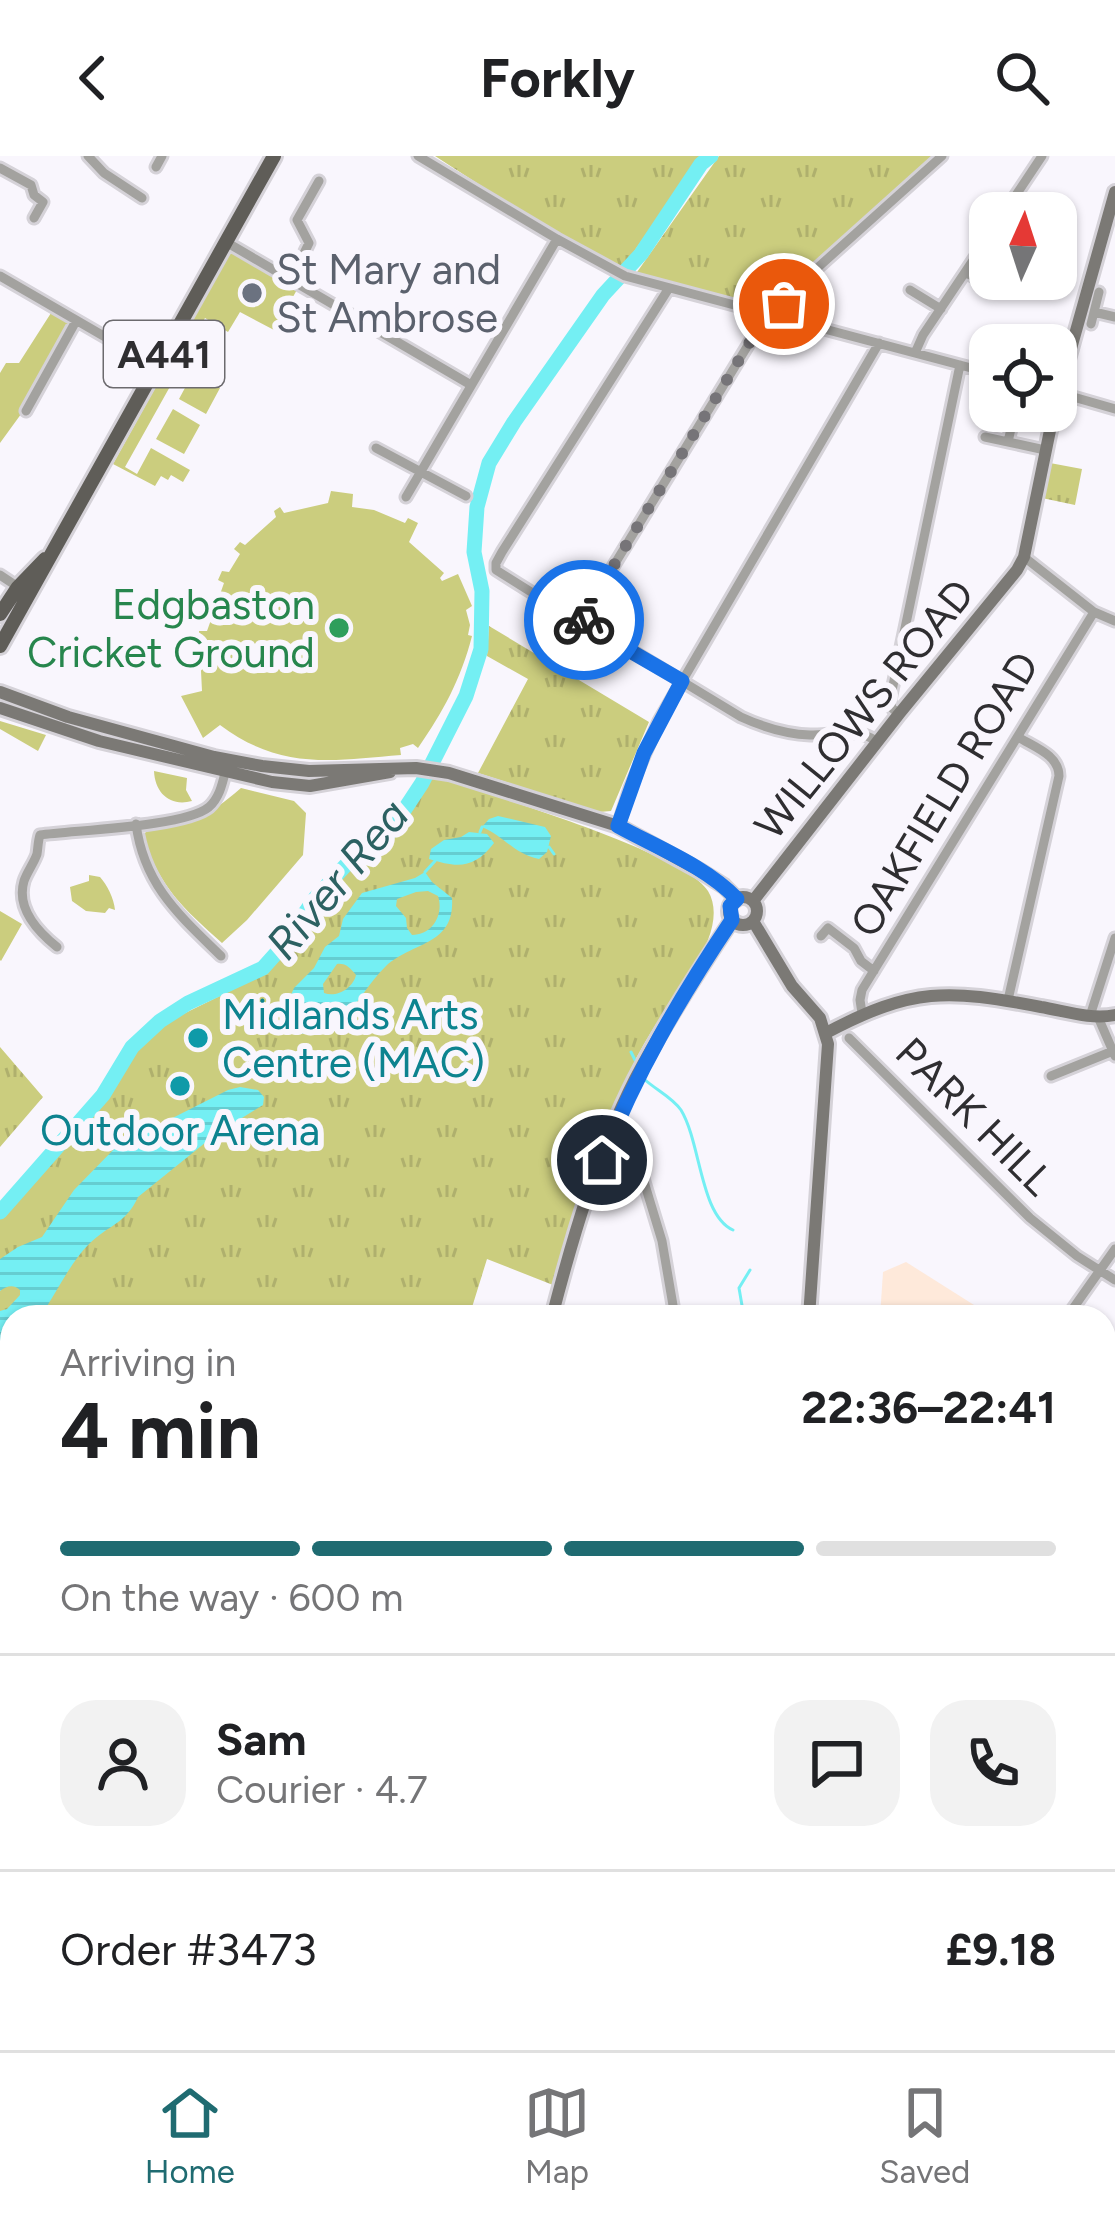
<!DOCTYPE html>
<meta charset="utf-8">
<style>
body{margin:0;font-family:Figtree,sans-serif;background:#f2f2f2;color:#202124;height:100vh;display:flex;flex-direction:column;font-size:45px;white-space:nowrap}
*{box-sizing:border-box;margin:0}
p{font-size:39px;color:#757577}
.icon{flex:none;width:66px;height:66px;fill:none;stroke:currentColor;stroke-width:2;stroke-linecap:round;stroke-linejoin:round}
.map{position:relative;flex:1;overflow:hidden}
.sheet{position:absolute;left:0px;top:1149px;width:1116px;height:747px;display:flex;flex-direction:column;background:#fff;border-radius:36px 36px 0 0;box-shadow:0 3px 9px #0004}
.sheet>*{flex:none}
.needle{width:78px;rotate:3deg}
.controls{position:absolute;left:969px;top:36px;display:grid;gap:24px}
.controls a{display:grid;place-items:center;width:108px;height:108px;border-radius:24px;background:#fff;box-shadow:0 3px 9px #0004;font-size:60px}
.pin{position:absolute;display:grid;place-items:center;width:102px;height:102px;color:#fff;margin:-51px;border:6px solid #fff;border-radius:50%;box-shadow:0 3px 12px #0007}
.courier{position:absolute;display:grid;place-items:center;width:120px;height:120px;margin:-60px;border:9px solid #1a73e8;border-radius:50%;background:#fff;color:#222;box-shadow:0 3px 15px #0007}
.summary em{font-style:normal;font-weight:700}
.summary div{display:flex;flex-direction:column-reverse}
.summary{display:flex;align-items:center;justify-content:space-between;height:204px;padding:0 60px}
h1{font-size:78px;font-weight:700;line-height:90px}
.bar{display:grid;grid-template-columns:repeat(4,1fr);gap:18px 12px;align-content:center;height:144px;padding:0 60px}
.bar i{height:15px;border-radius:9px;background:#e0e0e0}
.bar .on{background:#1f6b71}
.bar p{grid-column:span 4}
.line{display:flex;align-items:center;gap:30px;padding:0 60px;border-top:3px solid #e0e0e0}
.line div{flex:1}
.round{display:grid;place-items:center;flex:none;width:126px;height:126px;border-radius:36px;background:#f2f2f2}
header{display:flex;justify-content:space-between;align-items:center;height:156px;padding:0 60px;background:#fff;font-size:54px;font-weight:700}
.tab-bar{display:flex;justify-content:space-around;align-items:center;height:168px;border-top:3px solid #e0e0e0;background:#fff;font-size:33px;color:#757577}
.tab-bar a{display:grid;justify-items:center;gap:6px}
.tab-bar .on{color:#1f6b71}
.map>svg:first-child{display:block}
.education{fill:#fee9da}
.medical{fill:#f9e7f8}
.green{fill:#cbcd7e}
.forest{fill:url(#forest-crowns)}
.park{fill:url(#park-tufts)}
.water{fill:url(#water-rules);fill-rule:evenodd}
.lines{fill:none;stroke-linecap:round;stroke-linejoin:round}
.stream{stroke:#74eff3;stroke-width:3}
.river{stroke:#74eff3;stroke-width:15}
.street-casing{stroke:#d5d2d8;stroke-width:15}
.secondary-casing{stroke:#d5d2d8;stroke-width:18}
.primary-casing{stroke:#d5d2d8;stroke-width:20}
.street{stroke:#a3a29f;stroke-width:9}
.secondary{stroke:#7b7975;stroke-width:12}
.primary{stroke:#5f5d58;stroke-width:14}
.done{stroke:#767478;stroke-width:12;stroke-dasharray:0 21.6}
.route{stroke:#1a73e8;stroke-width:15}
.worship-dot{fill:#6b7280;stroke:#f9f6fd;stroke-width:4.5}
.leisure-dot{fill:#2e9e5b;stroke:#f9f6fd;stroke-width:4.5}
.culture-dot{fill:#0f9aa8;stroke:#f9f6fd;stroke-width:4.5}
.labels{text-anchor:middle;stroke-width:12;stroke-linejoin:round;paint-order:stroke}
.shield{fill:#f9f6fd;stroke:#6c6a6e;stroke-width:3}
.shield-label{font-size:39px;font-weight:bold;fill:#2f2e31}
.worship-label{font-size:42px;fill:#5b616d;stroke:#f9f6fd;text-anchor:start}
.leisure-label{font-size:42px;fill:#27864d;stroke:#f9f6fd;text-anchor:end}
.street-label{font-size:42px;fill:#2f2e31;stroke:#f9f6fd}
.culture-label{font-size:42px;fill:#0d838f;stroke:#f9f6fd;text-anchor:start}
.water-label{font-size:45px;font-style:italic;fill:#2c6162;stroke:#f9f6fd}
</style>
<header><svg class="icon" aria-label="back" viewBox="0 0 24 24"><path d="M15 5l-7 7 7 7"/></svg>Forkly<svg class="icon" aria-label="search" viewBox="0 0 24 24"><circle cx="10" cy="10" r="6"/><path d="M15 15l6 6"/></svg></header>
<div class="map">
<svg width="1115" height="1894" viewBox="0 0 1115 1894">
<defs>
<pattern id="forest-crowns" width="20" height="18" patternUnits="userSpaceOnUse" patternTransform="scale(3)"><rect width="20" height="18" fill="#c1c36c"/><path d="M2 6a3 3 0 1 1 6 0M12 15a3 3 0 1 1 6 0" fill="none" stroke="#9d9f59"/></pattern>
<pattern id="park-tufts" width="24" height="20" patternUnits="userSpaceOnUse" patternTransform="scale(3)"><rect width="24" height="20" fill="#cbcd7e"/><path d="M3 7l-1-3M5 7V3M7 7l1-3M15 17l-1-3M17 17v-4M19 17l1-3" fill="none" stroke="#afb06d"/></pattern>
<pattern id="water-rules" width="6" height="5" patternUnits="userSpaceOnUse" patternTransform="scale(3)"><rect width="6" height="5" fill="#74eff3"/><path d="M0 2.5h6" fill="none" stroke="#65cdd1"/></pattern>
</defs>
<rect width="100%" height="100%" fill="#f9f6fd"/>
<path class="education" d="M906,1106L993,1161H880L883,1116Z"/>
<path class="medical" d="M1104,1709L1115,1713V1894H789L792,1884H1104Z"/>
<path class="green" d="M235,96L298,132L274,174L240,156L228,176L205,162L195,180L186,175L228,99Z
M51,157L74,169L24,254L0,287V217L6,207H19Z
M180,187L191,193L125,311L137,318L151,292L190,314L183,326L171,319L168,324L161,320L155,330L113,308Z
M193,217L220,232L206,258L179,243Z
M173,253L200,269L184,298L156,283Z
M331,335L353,338L352,351L374,354L405,367L408,362L418,367L409,386L444,417L440,422L442,425L458,418L472,450L466,454L470,469L468,479L472,480C461,523 443,556 418,592L413,588L400,592L401,599C331,605 280,614 220,569L203,582L181,540L202,535L199,475H207L224,427L218,424L222,415L229,416L240,398L234,393L240,386L245,389L276,361L274,355L280,351L284,357L328,347Z
M0,565L46,579L38,595L0,573Z
M154,615L187,622L186,634L192,645C170,651 155,637 154,615Z
M241,632L294,645L306,657L303,699L247,764L222,787C183,752 160,732 143,680L150,670C196,665 205,663 241,632Z
M89,719L100,721C107,729 114,742 115,754L109,752L105,757L86,755L72,745L70,731L89,725Z
M0,755L22,768L1,805L0,804Z
M0,1347L12,1354V1656L0,1698Z"/>
<path class="forest" d="M1104,1709L1115,1713V1811L1113,1804H1104Z"/>
<path class="park" d="M435,0H701L635,94L625,112L613,109L562,82Z
M719,0H937L770,151L635,119Z
M1050,307L1082,313L1075,349L1042,342Z
M489,470L649,566L611,655L599,656L478,617L528,523L487,500Z
M431,620C480,635 686,697 708,735C732,775 674,839 653,873C607,946 580,1046 553,1129L487,1103L469,1161H12V1354L0,1347V1063L107,941L138,892L163,868L240,830L272,808L293,777L346,713L393,678Z
M0,891L43,941L0,991Z
M1104,1424L1115,1435V1634L1104,1628Z"/>
<path class="water" d="M498,660L545,671L551,680L547,696L539,703C513,697 505,681 482,671L489,663Z
M469,676L487,678L494,687C474,713 458,712 429,703L431,693L444,684L461,681Z
M425,716L432,726L452,742C455,790 413,785 386,810C360,835 351,869 312,877C296,880 289,875 280,864L294,832L314,812L325,791L339,780L343,763L362,737L415,722ZM428,735L438,740C444,758 433,779 412,779L407,772L406,762L396,750L397,743L416,736ZM337,808C346,807 350,812 356,819C353,832 337,842 324,837L323,828Z
M240,931L258,934L264,941L263,949L216,978L138,1041C126,1068 108,1069 89,1088C69,1108 56,1138 40,1161H12V1184L0,1190V1155L7,1153L20,1139V1134C13,1128 7,1130 0,1135V1103L18,1091L42,1081L74,1034L117,990L228,934Z
M1104,1538L1115,1550V1625L1104,1619Z"/>
<g class="lines">
<path class="stream" d="M480,676L482,671
M549,691L554,698
M425,716L435,705
M631,896L636,906
M644,923C656,934 672,941 681,954C701,987 700,1059 733,1074
M744,1161L739,1132L750,1114"/>
<path class="river" d="M0,1056L103,939L132,891L160,865L188,847L263,812L280,793L316,741L345,710L389,677L422,627L466,540L481,493L482,435L474,396L477,351L489,307L514,266L603,139L641,98L701,8L711,0"/>
<g class="street-casing">
<path id="street" d="M88,0L104,17L142,42
M418,0L557,83L625,120L990,217
M156,11L162,0
M0,12L31,29L34,39L43,46L34,62
M1016,39L1024,46L1047,57
M1004,57L1042,0
M1056,57L1060,56
M226,86L471,229
M966,117L989,127L1010,132
M0,120L157,211
M291,124L309,87L297,64L319,25
M669,132L502,396L496,407V414L574,463L584,466L741,561C763,571 786,578 810,579C839,580 852,569 878,586
M910,134L941,153
M1094,156L1115,161
M779,161L787,141L795,132L942,0
M1091,168L1099,136
M915,197L923,179L990,79
M1056,236L1115,253
M26,255L76,165
M985,281L1045,294
M1008,286L1012,268
M376,292L466,340
M406,341L557,83
M1024,401L1094,456L1115,465
M0,419L18,431
M584,466L583,460L767,158
M899,558L892,552L890,544L960,209
M136,668C144,729 179,759 221,800
M618,670L630,632L659,565L879,187
M821,780L828,772L854,792L861,805L874,815
M57,791C37,775 16,752 24,725C27,716 34,707 37,698C38,692 38,685 40,679C75,674 185,671 209,651C219,642 222,629 225,617
M1008,844L1059,620C1059,599 1034,591 1018,581
M862,857L860,844L862,834L1094,456
M1090,860L1115,782
M1098,861L1115,900
M849,882L1030,1062L1077,1100L1115,1124
M1051,920L1113,895
M610,981L629,988L635,996L662,1085L675,1161
M1067,1161L1115,1093
M1104,1320L1115,1324
M0,1832L12,1835
M61,1884L66,1894
M613,1884L616,1894
M781,1894L784,1884"/>
</g>
<g class="secondary-casing">
<path id="secondary" d="M1056,246L1115,36
M0,536L68,561L214,601L262,610L309,615L416,612L449,617L618,670L700,715L724,730L737,743
M0,552L99,585L272,626L310,630L390,616
M729 755a14 14 0 1 1 28 0a14 14 0 1 1-28 0Z
M753,745L899,558L1017,414L1024,401L1054,255
M753,765L792,830L820,862L828,888L809,1161
M826,877C913,831 947,833 1041,851C1065,855 1091,864 1115,859
M552,1161C573,1080 597,998 635,923C664,868 698,815 732,764
M1104,1702L1115,1705
M355,1894L358,1884"/>
</g>
<g class="primary-casing">
<path id="primary" d="M0,458L18,431L45,403
M0,490L274,0"/>
</g>
<use href="#street" class="street"/>
<use href="#secondary" class="secondary"/>
<use href="#primary" class="primary"/>
</g>
<g class="lines">
<path class="done" d="M584,464L583,460L767,158L779,161L784,148"/>
<path class="route" d="M584,464L587,470L682,525L644,597L618,670C658,692 705,710 737,743L730,750L732,764C681,840 635,918 602,1004"/>
</g>
<circle class="worship-dot" cx="252" cy="137" r="12"/>
<circle class="leisure-dot" cx="339" cy="472" r="12"/>
<g class="culture-dot">
<circle cx="198" cy="882" r="12"/>
<circle cx="180" cy="930" r="12"/>
</g>
<g class="labels">
<rect class="shield" x="104" y="165" width="120" height="66" rx="9"/>
<g class="shield-label">
<text x="164" y="212">A441</text>
</g>
<g class="worship-label">
<text x="276" y="128">St Mary and<tspan x="276" dy="48">St Ambrose</tspan></text>
</g>
<g class="leisure-label">
<text x="315" y="463">Edgbaston<tspan x="315" dy="48">Cricket Ground</tspan></text>
</g>
<g class="street-label">
<text transform="translate(864 553) rotate(-51)" y="15">WILLOWS ROAD</text>
<text transform="translate(944 638) rotate(-59)" y="15">OAKFIELD ROAD</text>
<text transform="translate(975 960) rotate(45)" y="15">PARK HILL</text>
</g>
<g class="culture-label">
<text x="222" y="873">Midlands Arts<tspan x="222" dy="48">Centre (MAC)</tspan></text>
<text x="180" y="989" text-anchor="middle">Outdoor Arena</text>
</g>
<g class="water-label">
<text transform="translate(337 723) rotate(-50)" y="16">River Rea</text>
</g>
</g>
</svg>
<div class="controls">
<a><svg class="needle" viewBox="-14 -14 28 28"><path d="M0-13l5 13h-10z" fill="#e53935"/><path d="M0 13l5-13h-10z" fill="#757577"/></svg></a>
<a><svg class="icon" aria-label="locate" viewBox="0 0 24 24"><circle cx="12" cy="12" r="6"/><path d="M12 2v4M12 18v4M2 12h4M18 12h4"/></svg></a>
</div>
<div class="pin" style="left:784px;top:148px;background:#ea580c"><svg class="icon" aria-label="bag" viewBox="0 0 24 24"><path d="M5 8h14l-1 12H6zM9 8a3 3 0 0 1 6 0"/></svg></div>
<div class="pin" style="left:602px;top:1004px;background:#1f2937"><svg class="icon" aria-label="home" viewBox="0 0 24 24"><path d="M3 11l9-7 9 7M6 9v11h12V9"/></svg></div>
<div class="courier" style="left:584px;top:464px"><svg class="icon" aria-label="bike" viewBox="0 0 24 24"><circle cx="6" cy="16" r="4"/><circle cx="18" cy="16" r="4"/><path d="M6 16l4-8h5l3 8M10 8l3 8H6M13 5h3"/></svg></div>
<section class="sheet">
<div class="summary"><div><h1>4 min</h1><p>Arriving in</p></div><em>22:36–22:41</em></div>
<div class="bar"><i class="on"></i><i class="on"></i><i class="on"></i><i></i><p>On the way · 600 m</p></div>
<div class="line" style="height:216px"><a class="round"><svg class="icon" aria-label="person" viewBox="0 0 24 24"><circle cx="12" cy="8" r="4"/><path d="M4 21q1-7 8-7t8 7"/></svg></a><div><b>Sam</b><p>Courier · 4.7</p></div><a class="round"><svg class="icon" aria-label="chat" viewBox="0 0 24 24"><path d="M4 5h16v11H9l-5 4z"/></svg></a><a class="round"><svg class="icon" aria-label="phone" viewBox="0 0 24 24"><path d="M5 4h4l2 5-3 2q2 4 5 5l2-3 5 2v4C11 20 4 13 5 4z"/></svg></a></div>
<div class="line" style="height:156px"><div>Order #3473</div><b>£9.18</b></div>
</section>
</div>
<nav class="tab-bar">
<a class="on"><svg class="icon" aria-label="home" viewBox="0 0 24 24"><path d="M3 11l9-7 9 7M6 9v11h12V9"/></svg>Home</a>
<a><svg class="icon" aria-label="map" viewBox="0 0 24 24"><path d="M3 6l6-2 6 2 6-2v14l-6 2-6-2-6 2zM9 4v14M15 6v14"/></svg>Map</a>
<a><svg class="icon" aria-label="saved" viewBox="0 0 24 24"><path d="M7 4h10v16l-5-4-5 4z"/></svg>Saved</a>
</nav>
